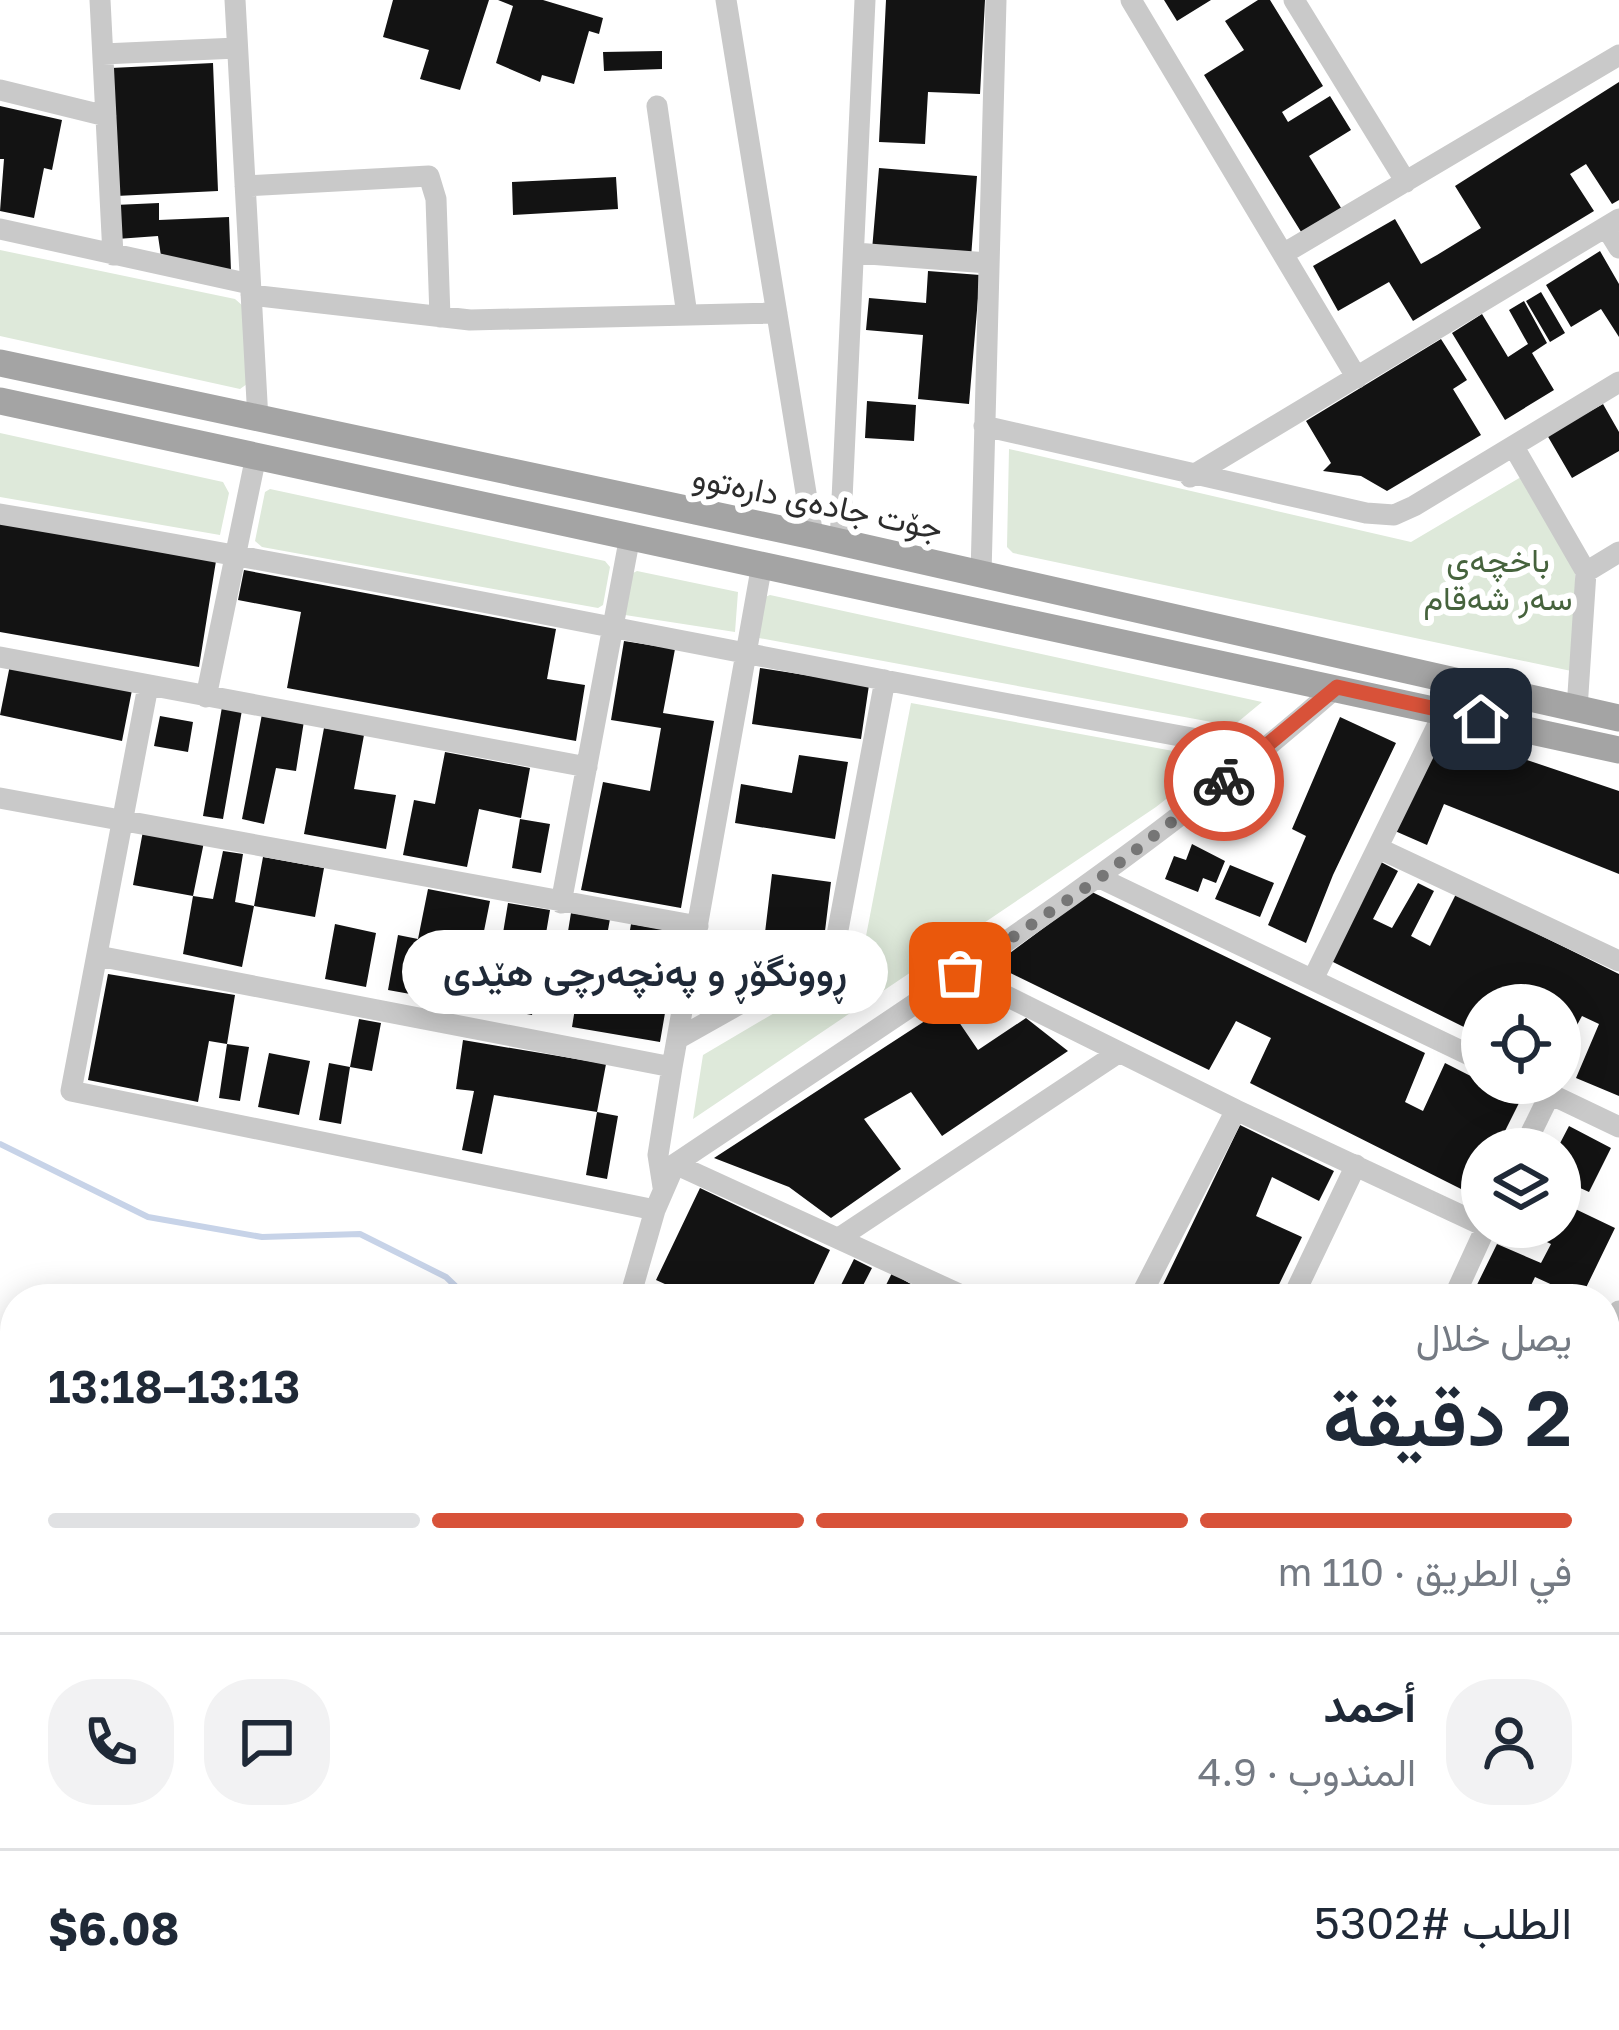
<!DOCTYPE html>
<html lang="ar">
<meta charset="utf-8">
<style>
body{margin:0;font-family:"Golos Text",Vazirmatn,sans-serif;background:#f2f2f3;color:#1f2937;direction:rtl;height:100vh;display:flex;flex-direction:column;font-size:45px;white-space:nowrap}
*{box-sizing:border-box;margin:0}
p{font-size:39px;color:#747a83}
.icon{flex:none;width:66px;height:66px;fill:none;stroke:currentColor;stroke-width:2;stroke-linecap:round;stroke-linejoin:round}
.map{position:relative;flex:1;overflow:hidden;direction:ltr}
.panel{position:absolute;left:0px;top:1284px;width:1620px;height:747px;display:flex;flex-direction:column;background:#fff;border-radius:48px 48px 0 0;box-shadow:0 6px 30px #0003;direction:rtl}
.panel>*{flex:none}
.fabs{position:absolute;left:1461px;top:984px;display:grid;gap:24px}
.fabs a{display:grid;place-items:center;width:120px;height:120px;border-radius:50%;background:#fff;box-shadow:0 6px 30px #0003;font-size:60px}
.pin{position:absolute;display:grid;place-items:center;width:102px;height:102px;color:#fff;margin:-51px;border-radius:24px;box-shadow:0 6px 18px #0006}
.courier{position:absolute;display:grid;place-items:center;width:120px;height:120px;margin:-60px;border:9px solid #d85239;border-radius:50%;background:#fff;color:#222;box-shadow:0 3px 15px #0007}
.bubble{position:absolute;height:84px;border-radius:42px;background:#fff;box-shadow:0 6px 30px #0003;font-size:39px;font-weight:600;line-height:84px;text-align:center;direction:rtl}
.head em{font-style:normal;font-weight:600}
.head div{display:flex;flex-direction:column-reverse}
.head{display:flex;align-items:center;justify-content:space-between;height:204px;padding:0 48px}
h1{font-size:78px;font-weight:600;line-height:90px}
.bar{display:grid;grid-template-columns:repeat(4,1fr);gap:18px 12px;align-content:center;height:144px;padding:0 48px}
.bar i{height:15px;border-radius:9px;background:#e0e1e3}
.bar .current{background:#d85239}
.bar p{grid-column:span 4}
.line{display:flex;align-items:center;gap:30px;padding:0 48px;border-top:3px solid #e0e1e3}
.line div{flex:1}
.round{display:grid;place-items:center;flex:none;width:126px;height:126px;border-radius:48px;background:#f2f2f3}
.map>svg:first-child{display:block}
.green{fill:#dee9da}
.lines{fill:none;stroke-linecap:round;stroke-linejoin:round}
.stream{stroke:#c7d3e8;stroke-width:6}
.building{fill:#131313}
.minor{stroke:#c9c9c9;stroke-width:21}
.major{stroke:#a4a4a4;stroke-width:27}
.done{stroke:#767676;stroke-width:12;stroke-dasharray:0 21.6}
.route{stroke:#d85239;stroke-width:15}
.labels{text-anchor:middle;stroke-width:12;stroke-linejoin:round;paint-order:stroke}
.street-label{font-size:33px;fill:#2c2c2c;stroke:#fff}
.park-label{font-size:33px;fill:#46633d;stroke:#fff}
</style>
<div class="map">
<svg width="1619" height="2030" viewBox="0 0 1619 2030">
<rect width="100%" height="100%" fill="#fff"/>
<path class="green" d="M0,250L235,299L243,306L247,384L240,389L0,336Z
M0,433L223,482L229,493L220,535L0,497Z
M1009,449L1411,542L1521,477L1575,561L1576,672L1013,553L1007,547Z
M270,489L605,561L610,567L603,605L598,608L262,547L255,541L265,492Z
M637,571L738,592L735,632L625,615L633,573Z
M770,595L1262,702L1233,726L759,638L765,597Z
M911,703L1217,759L1156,807L693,1119L703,1055L861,962Z"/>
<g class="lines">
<path class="stream" d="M0,1144L148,1217L262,1237L360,1234L446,1277L469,1299
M1530,2016L1536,2030"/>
</g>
<path class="building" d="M393,0H489L460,90L420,79L429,50L383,37Z
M498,0H543L603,18L599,34L589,31L574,84L542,75L540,82L496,63L513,6Z
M886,0H985L980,94L928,92L925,144L879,142Z
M1164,0H1211L1177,21Z
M1258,0H1270L1323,86L1282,112L1288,122L1330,96L1351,130L1309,156L1343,211L1303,235L1204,75L1244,50L1225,21Z
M662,51V69L604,71L603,52Z
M213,63L218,191L116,196L111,68Z
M1619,82V200L1612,204L1586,164L1570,174L1594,211L1413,321L1389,282L1338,311L1313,266L1395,219L1421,264L1437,255L1481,228L1455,186Z
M0,106L62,120L52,170L44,168L34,218L0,211L4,159H0Z
M879,168L977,176L971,258L872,250Z
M616,177L618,209L513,215L512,182Z
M159,203V220L229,217L231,271L161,256L158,236L117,239L115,205Z
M1600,251L1619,284V337L1601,309L1571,327L1546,285Z
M928,271L980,275L969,404L918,399L923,335L866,330L869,298L926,303Z
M1541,292L1565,333L1550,342L1526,301Z
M1524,301L1547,343L1532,353L1554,390L1505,420L1452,333L1482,314L1508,357L1528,344L1509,310Z
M1441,339L1467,380L1453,389L1481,435L1387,491L1361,476L1323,471L1331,463L1306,421Z
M867,401L916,405L914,441L865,438Z
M1603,404L1619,432V451L1572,478L1547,435Z
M0,523L216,561L199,667L0,632Z
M244,570L556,629L547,679L585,685L576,741L287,688L301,612L238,600Z
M624,641L675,649L663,713L714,721L681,908L581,890L603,782L650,791L661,728L611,720Z
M10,665L132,690L122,741L0,715Z
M760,668L869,685L861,739L752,724Z
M222,707L242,710L223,819L203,816Z
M262,714L304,721L296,771L276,768L264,824L242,819Z
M160,716L193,722L188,752L154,746Z
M1340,717L1396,743L1333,875L1306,943L1268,925L1306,836L1292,829Z
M324,728L364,735L354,789L396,795L386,849L304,834Z
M1441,731L1619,791V874L1444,804L1427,845L1395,831Z
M445,752L530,768L521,818L479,809L467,867L403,855L414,800L435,804Z
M799,755L848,762L835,839L735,823L741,784L792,793Z
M1262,777L1274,792L1263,815L1240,828L1223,808Z
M520,819L550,824L541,873L512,868Z
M143,831L204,842L193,896L133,885Z
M1192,844L1225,861L1216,883L1203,878L1198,892L1165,879L1174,856L1186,860Z
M223,851L243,854L235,902L254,906L242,967L183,954L193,896L213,899Z
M263,857L324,868L315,917L254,906Z
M1381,862L1398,871L1373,919L1392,928L1418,883L1434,891L1411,936L1430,946L1456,894L1619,974V1096L1576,1078L1599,1024L1582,1016L1560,1056V1005H1543L1547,999L1528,990L1521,1005H1482V1036L1331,961Z
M1230,865L1274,883L1260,917L1215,899Z
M772,874L831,882L824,939L761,966Z
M428,889L490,901L480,951L459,947L449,1001L388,990L398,935L418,939Z
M1092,892L1425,1053L1405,1102L1423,1111L1445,1063L1520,1101L1496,1149H1482V1176L1473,1195L1250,1083L1271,1038L1236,1021L1209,1070L994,965Z
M508,903L550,910L532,1015L511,1011L521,954L500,951Z
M571,913L610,919L600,974L622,978L631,924L679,932L660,1042L572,1027L581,971L562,968Z
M335,924L376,933L366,987L325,979Z
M108,974L235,995L227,1044L249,1047L240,1101L219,1098L227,1044L209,1041L198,1102L88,1080Z
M948,1006L978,1050L1026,1018L1068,1051L942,1136L911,1092L864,1119L901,1169L831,1218L789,1187L714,1158Z
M359,1019L381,1023L372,1071L350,1067Z
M463,1040L606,1064L597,1112L494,1095L482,1154L462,1150L474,1091L456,1089Z
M269,1053L310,1061L299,1115L258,1107Z
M329,1063L350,1067L341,1124L319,1120Z
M597,1112L618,1116L607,1179L586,1175Z
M1240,1125L1334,1171L1319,1201L1272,1177L1256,1216L1302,1237L1272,1299H1156Z
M1569,1126L1611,1148L1589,1192L1578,1187L1569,1206L1615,1228L1581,1298L1535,1277L1526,1296L1533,1299H1470L1497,1244L1541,1263L1551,1244L1516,1227H1560L1557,1149Z
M700,1188L830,1250L810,1292L792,1284L784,1299H698L656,1280Z
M854,1259L872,1268L856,1299H834Z
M892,1273L909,1283L942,1299H879Z
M1605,1556L1619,1561V1637L1605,1632Z"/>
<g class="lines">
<path class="minor" d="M100,0L113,255
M235,0L258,420
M726,0L813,536
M1131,0L1357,378
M1294,0L1406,182
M103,54L237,48
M0,90L106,116
M657,106L687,315
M245,186L429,176L436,199L440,317
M1606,227L1619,248
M0,229L250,284
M855,253L988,263
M1283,254L1619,55
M251,295L470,320L777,313
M984,426L1366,513L1394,515L1414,506L1619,382
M1515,449L1586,572L1577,709
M1190,477L1619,219
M0,514C423,585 841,676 1263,751
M840,543L865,0
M1586,572L1619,552
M981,574L996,0
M0,657L587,767
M148,686L71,1091L655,1210
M206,697L256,456
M0,798L698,926
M1378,848L1619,961
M1100,878L1482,1061
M561,903L630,536
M98,956L672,1067
M960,973L1236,1110L1482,1225
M1313,979L1445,710
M679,1038L834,951L885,680
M1527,1083L1619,1127
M1523,1149L1550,1094
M675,1164L970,1299
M663,1187L658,1155L672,1067L762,564
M839,1238L1118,1053
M635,1299L632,1290L655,1210L675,1164C901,1012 1133,867 1337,687
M1139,1299L1236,1110
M1292,1299L1356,1165
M1453,1299L1486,1227
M1605,1340L1619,1311
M1605,1387L1619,1394
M1605,1761L1619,1731
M1605,1801L1619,1814"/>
<path class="major" d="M0,363L813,536L1619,718
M0,401L1619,750"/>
</g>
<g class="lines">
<path class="done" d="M960,973L1100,878L1224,781"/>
<path class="route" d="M1224,781L1337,687L1481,719"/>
</g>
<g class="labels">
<g class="street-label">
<text transform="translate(818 502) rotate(12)" y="12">جۆت جادەی دارەتوو</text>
</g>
<g class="park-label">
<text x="1498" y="572">باخچەی<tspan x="1498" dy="38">سەر شەقام</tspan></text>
</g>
</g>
</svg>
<div class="fabs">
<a><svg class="icon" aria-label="locate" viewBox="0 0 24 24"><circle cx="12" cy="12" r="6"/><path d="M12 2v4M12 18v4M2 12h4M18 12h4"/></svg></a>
<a><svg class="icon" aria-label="layers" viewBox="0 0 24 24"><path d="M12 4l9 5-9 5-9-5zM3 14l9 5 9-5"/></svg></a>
</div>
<div class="pin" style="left:960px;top:973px;background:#ea580c"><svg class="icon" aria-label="bag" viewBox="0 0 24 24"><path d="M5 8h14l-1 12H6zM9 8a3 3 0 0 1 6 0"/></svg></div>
<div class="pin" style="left:1481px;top:719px;background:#1f2937"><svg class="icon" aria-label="home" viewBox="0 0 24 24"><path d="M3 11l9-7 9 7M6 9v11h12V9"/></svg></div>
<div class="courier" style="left:1224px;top:781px"><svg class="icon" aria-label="bike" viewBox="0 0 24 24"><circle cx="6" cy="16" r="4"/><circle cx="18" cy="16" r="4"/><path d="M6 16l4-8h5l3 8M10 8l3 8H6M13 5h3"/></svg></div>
<div class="bubble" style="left:402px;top:930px;width:486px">ڕوونگۆڕ و پەنچەرچی هێدی</div>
<section class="panel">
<div class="head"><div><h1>2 دقيقة</h1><p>يصل خلال</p></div><em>13:13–13:18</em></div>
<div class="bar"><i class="current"></i><i class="current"></i><i class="current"></i><i></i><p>في الطريق · 110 m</p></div>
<div class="line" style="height:216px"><a class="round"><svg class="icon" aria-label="person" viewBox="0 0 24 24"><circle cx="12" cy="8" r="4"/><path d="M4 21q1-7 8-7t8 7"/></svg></a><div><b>أحمد</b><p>المندوب · 4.9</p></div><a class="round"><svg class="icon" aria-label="chat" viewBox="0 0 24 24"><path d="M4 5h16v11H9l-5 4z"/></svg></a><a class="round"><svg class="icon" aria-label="phone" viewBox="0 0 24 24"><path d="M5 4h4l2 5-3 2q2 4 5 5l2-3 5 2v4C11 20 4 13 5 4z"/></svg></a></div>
<div class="line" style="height:156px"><div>الطلب #5302</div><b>$6.08</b></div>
</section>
</div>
